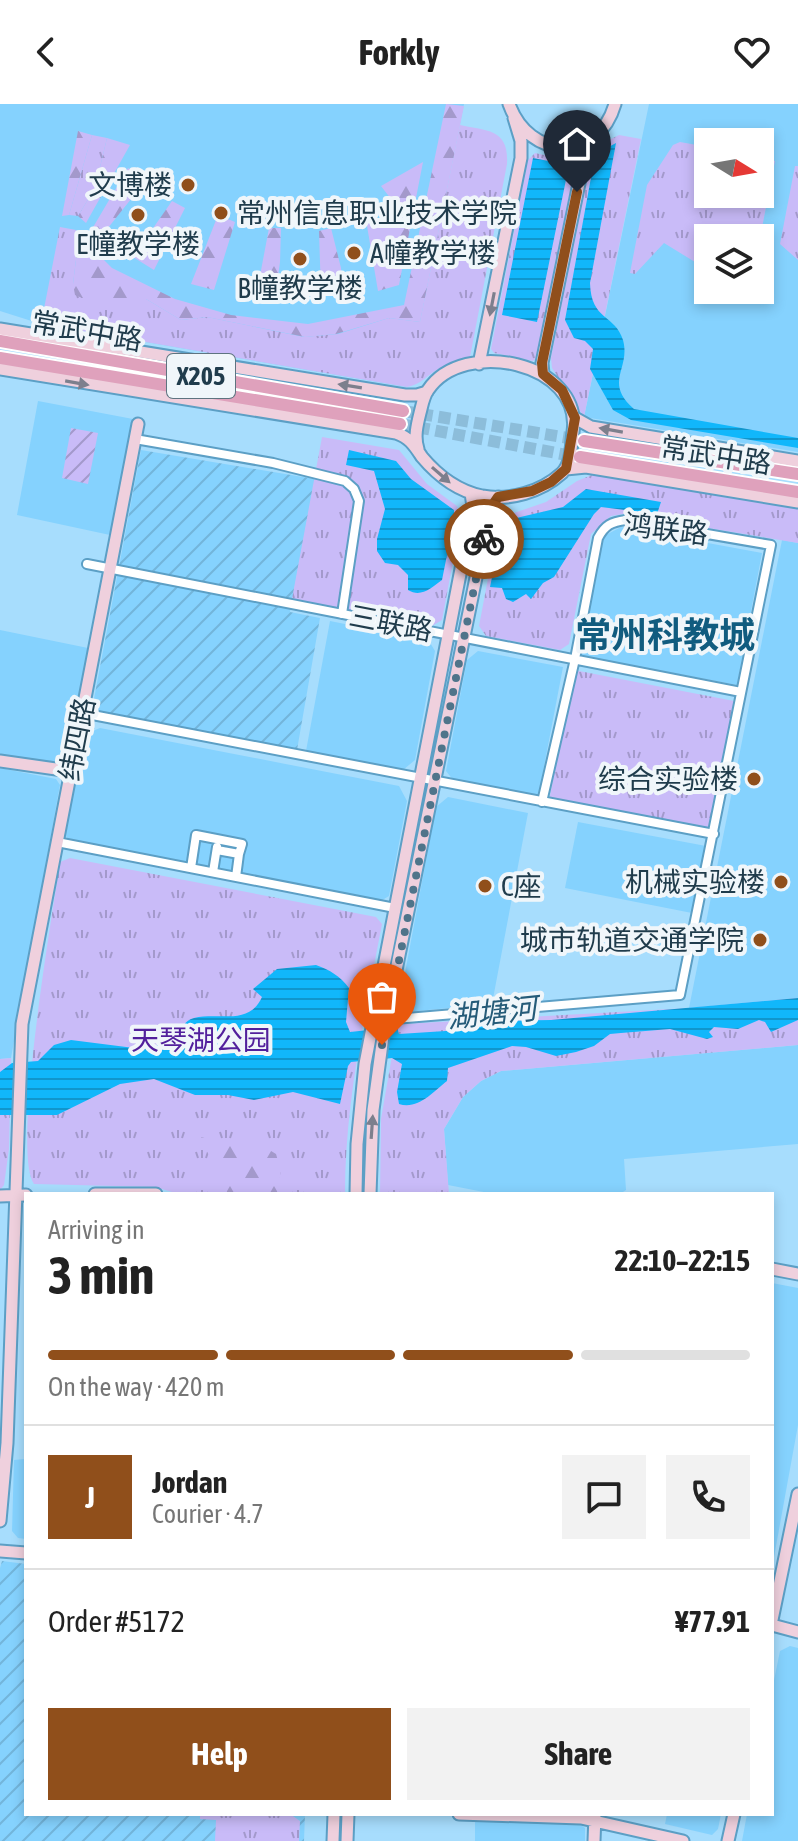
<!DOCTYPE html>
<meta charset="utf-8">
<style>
body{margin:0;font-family:"Asap Condensed","Noto Sans SC",sans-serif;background:#f2f2f2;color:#222;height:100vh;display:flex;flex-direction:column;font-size:30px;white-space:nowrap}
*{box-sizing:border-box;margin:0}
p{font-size:26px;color:#767676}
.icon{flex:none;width:44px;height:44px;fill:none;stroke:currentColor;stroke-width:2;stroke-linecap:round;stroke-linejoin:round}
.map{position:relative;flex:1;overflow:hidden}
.panel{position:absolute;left:24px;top:1088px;width:750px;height:624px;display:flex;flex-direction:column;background:#fff;border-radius:0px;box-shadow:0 4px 12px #0003}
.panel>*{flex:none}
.needle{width:52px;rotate:101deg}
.buttons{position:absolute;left:694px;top:24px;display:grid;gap:16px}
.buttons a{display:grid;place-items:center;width:80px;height:80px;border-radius:0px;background:#fff;box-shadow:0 4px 12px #0003;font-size:40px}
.pin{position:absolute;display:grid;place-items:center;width:68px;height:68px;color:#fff;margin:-82px -34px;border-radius:50% 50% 50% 0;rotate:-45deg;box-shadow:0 0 8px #0007}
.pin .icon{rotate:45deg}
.courier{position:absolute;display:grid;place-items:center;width:80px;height:80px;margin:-40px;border:6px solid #904f1b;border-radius:50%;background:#fff;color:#222;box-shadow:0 2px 10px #0007}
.overview em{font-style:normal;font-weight:700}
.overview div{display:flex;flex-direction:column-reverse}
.overview{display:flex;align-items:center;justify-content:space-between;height:136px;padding:0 24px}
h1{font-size:52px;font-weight:700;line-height:60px}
.bar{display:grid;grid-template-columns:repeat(4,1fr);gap:12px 8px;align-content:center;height:96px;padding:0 24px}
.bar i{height:10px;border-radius:6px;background:#e0e0e0}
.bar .current{background:#904f1b}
.bar p{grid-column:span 4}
.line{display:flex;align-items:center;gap:20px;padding:0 24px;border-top:2px solid #e0e0e0}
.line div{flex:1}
.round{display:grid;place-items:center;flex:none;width:84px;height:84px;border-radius:0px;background:#f2f2f2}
.cta{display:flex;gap:16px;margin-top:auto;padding:16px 24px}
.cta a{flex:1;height:92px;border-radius:0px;background:#904f1b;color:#fff;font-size:32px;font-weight:700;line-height:92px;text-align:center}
.cta a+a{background:#f2f2f2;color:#222}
header{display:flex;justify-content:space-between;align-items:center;height:104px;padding:0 24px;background:#fff;font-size:36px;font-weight:700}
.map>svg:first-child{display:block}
.built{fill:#85d2fe;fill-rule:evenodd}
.industrial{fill:url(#industrial-furrows)}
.grass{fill:url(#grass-tufts)}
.forest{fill:url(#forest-firs)}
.garden{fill:url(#garden-furrows)}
.water{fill:url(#water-rules)}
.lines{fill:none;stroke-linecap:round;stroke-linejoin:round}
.primary-tunnel{stroke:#8cbdda;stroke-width:12;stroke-dasharray:12 6;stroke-linecap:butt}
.street-casing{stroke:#5c9fc5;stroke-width:12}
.secondary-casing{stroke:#5c9fc5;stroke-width:15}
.primary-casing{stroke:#fff;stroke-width:16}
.street{stroke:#fff;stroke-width:8}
.secondary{stroke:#efd0dd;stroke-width:11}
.primary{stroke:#dfa1bc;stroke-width:12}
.oneway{fill:#7d7f8d}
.done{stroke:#4f748a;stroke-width:8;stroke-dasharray:0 14.4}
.route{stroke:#904f1b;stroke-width:10}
.poi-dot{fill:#904f1b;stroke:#f0f6fa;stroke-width:3}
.labels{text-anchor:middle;stroke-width:8;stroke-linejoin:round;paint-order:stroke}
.shield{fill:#f0f6fa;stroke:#5e7480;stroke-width:2}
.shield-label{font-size:26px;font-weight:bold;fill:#203c4c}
.poi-label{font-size:28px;fill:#203c4c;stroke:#f0f6fa;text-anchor:end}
.street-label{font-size:28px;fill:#203c4c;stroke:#f0f6fa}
.park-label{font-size:28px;fill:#52209c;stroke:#f0f6fa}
.water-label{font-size:30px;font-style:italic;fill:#255b78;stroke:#f0f6fa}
.district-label{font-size:36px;font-weight:bold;fill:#115c7f;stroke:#f0f6fa}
</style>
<header><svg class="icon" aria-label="back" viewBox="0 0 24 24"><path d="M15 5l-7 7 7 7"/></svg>Forkly<svg class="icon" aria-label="heart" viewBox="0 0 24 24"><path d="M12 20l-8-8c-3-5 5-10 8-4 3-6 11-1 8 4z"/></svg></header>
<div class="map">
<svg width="798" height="1737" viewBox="0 0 798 1737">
<defs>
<pattern id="industrial-furrows" width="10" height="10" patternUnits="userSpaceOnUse" patternTransform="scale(2)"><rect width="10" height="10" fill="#85d2fe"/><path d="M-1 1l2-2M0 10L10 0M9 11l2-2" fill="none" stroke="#73b5db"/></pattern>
<pattern id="grass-tufts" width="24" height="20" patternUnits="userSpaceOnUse" patternTransform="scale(2)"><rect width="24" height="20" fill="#c9bbf8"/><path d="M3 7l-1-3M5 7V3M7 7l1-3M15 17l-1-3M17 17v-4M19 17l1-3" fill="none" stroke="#a399cb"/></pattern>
<pattern id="forest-firs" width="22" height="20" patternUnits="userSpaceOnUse" patternTransform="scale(2)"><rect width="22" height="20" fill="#c9bbf8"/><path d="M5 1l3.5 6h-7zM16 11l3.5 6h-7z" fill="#a399cb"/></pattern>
<pattern id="garden-furrows" width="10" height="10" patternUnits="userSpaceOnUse" patternTransform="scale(2)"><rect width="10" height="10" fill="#c9bbf8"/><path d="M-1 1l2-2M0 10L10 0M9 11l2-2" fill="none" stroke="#a399cb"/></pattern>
<pattern id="water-rules" width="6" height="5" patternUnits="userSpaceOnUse" patternTransform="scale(2)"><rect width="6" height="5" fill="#11b7fb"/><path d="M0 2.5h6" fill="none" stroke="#1096cd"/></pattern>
</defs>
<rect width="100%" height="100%" fill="#a7ddfd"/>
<path class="built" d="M0,0H464L407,283L41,220L0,207Z
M649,0H798V348L584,313ZM708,38H760V90H708ZM708,134H760V186H708Z
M38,297L133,315L110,431L17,411Z
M621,423L762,449L737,581L576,551L602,433Z
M782,436L798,439V894L689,904Z
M330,517L429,537L435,547L415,656L403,666L306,647Z
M0,526L88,544L66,657L58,662L0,650Z
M478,547L563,563L538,694L454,677L446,667L467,556Z
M100,624L399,682L407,697L389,792L379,798L71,738L65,731L85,630Z
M0,664L56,675L60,681L11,954L0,955Z
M448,693L528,709L492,900L406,908L399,901L436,703Z
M578,718L706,742L692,809L565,784Z
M798,941V1040L624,1055L626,1086L620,1090H494L448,1081L444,1025L463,993L481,977L501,967Z
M772,1179L798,1184V1321L772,1464Z
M25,1355L26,1360V1435L18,1434L12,1427L14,1356Z
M790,1542L798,1544V1737H742L747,1710H772V1586L780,1547Z
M667,1710H721L718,1725L712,1731L665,1720Z
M475,1715L578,1719L585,1724V1737H475Z"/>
<path class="industrial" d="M141,346L315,375L290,508L320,514L297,646L99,609L93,600Z
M2,1457L26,1460V1710H305L304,1737H0V1464Z"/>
<path class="grass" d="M460,21C488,27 509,25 507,60L470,253C461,260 449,258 440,264C428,270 421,281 407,283L41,220L60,123L76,126L79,131L73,180L104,195H146L181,216L207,213L304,233L338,230L389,214L420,218Z
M92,31L107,34L95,84L78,112L69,111Z
M619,31L641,35L584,313L552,264L551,254L589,54L601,40Z
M680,38L708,43V90H760V54L775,57L760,134H708V166L664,139L635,170L630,169L647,81L673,41Z
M535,49L571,57L575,64L537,254L533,257L494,249L491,245L528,56Z
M795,62H798V156L780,140Z
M322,333L399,346L427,380L457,402L461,415L442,516L432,522L292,495Z
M592,371L798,403V439L623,410L611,412L591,430L569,540L560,546L486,532L479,522L497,427L503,415L514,409L546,398L577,377Z
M574,566L734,597L708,726L549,697Z
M70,754L376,813L382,820C365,910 345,998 345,1090H179L155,1083L34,1080C11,1048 53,808 60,758Z
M798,894V941L501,967L481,977L463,993L444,1025L449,1090H380L381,1015L397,923L403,920L689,904Z
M11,954L9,1045L4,1081L0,1086V955Z
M200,1710H290L300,1717L299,1737H215L216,1716L200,1715Z"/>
<path class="forest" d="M446,0L464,2L420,218L389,214L336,230L305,233L207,213L181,216L146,195L87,196L75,191L73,180L79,131L112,164L175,195L231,211L308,220L404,201Z
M78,27L92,31L69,111L62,112Z
M107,34L130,41L86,119L78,112L95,84Z
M423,58L399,181L378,187L365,110C372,117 379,117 388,114L391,95L381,82Z
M128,64L147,75L100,134L92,125Z
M172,97L185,104L154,166L133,153Z
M218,111L235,118L214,186L191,180Z
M269,124H281L280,158L275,195L256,193Z
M331,124L341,164L343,192L321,189L319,127Z
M200,1033L223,1038L258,1039L276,1050L281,1067L277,1090H228Z"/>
<path class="garden" d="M71,324L98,329L88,380L62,374Z"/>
<path class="water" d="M616,39L590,179C591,217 615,210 623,236C631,265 603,278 634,305L798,334V344L631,316L613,306L590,265L593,245L585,237L574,234L565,216L594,57L603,46Z
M533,54L569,61L537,218L502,211Z
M349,346L396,357L411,375L454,406V416L442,476C431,484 421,494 408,486V471L398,461L385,459L377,447V435L385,405L374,367L346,361Z
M586,385L661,398L657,410L601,403L594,410L554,473L543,479L531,495L526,490L513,498L506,495L502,484L490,483L501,428L512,415L563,403Z
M316,861C330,866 340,872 349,884L346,918L350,928L397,923L399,930L461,926L495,917L551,916L798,894V916L771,928L765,918L759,916L738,925L714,923L709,928L713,933L707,935L670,925L621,929L610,930L594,942L576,948L556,952L526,943L512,942L448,964L447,977C433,988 418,1006 399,1000L397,988L402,960L392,954L351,958L348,962L340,1000L293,988L254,996L228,991H195L154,975L120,980L57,1011H0V968L12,959L38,957L54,941L71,936L142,945C153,943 169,938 177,931C184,924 183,917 194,914C219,908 249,922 262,893L253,885L277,865Z"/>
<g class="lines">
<path class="primary-tunnel" d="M403,307L581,336
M400,320L578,353"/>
<g class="street-casing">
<path id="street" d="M135,335L273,359L345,377L354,385L359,397L342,510
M87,460L741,588
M82,609L714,730
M57,738L395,804
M217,746L239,750L236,773
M191,764L196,731L242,740L239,750
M213,768L217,743
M383,916L680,891L771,441L626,416C611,418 605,421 598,434L575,555L542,698"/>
</g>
<g class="secondary-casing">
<path id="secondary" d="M509,0C529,56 598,59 615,0
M0,225L405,291H417L427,288
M479,260L521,54V37L514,14
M0,265L396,329C410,334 414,341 422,353C438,372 458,387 482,392C510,397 541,388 562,369C572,359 571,341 573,328C583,258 463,233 428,286C423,293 422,302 420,309C417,321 414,333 418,345
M543,270L542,259L583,60L598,30
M575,314L591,323L798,357
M566,365L586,363L798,398
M0,657L70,667
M95,1090H156
M356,1090L357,1040L365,960L473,403L471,389
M370,1090L373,1006L384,925L490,405L498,393
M0,1092L26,1091
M772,1165L798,1170
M0,1417L7,1339L22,920L138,320
M0,1447L26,1449
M772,1516L798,1390
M772,1521L798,1528
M459,1710L581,1714L683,1737
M333,1737L334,1710
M347,1737L348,1710
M594,1737L595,1711
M728,1737L734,1710"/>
</g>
<g class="primary-casing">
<path id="primary" d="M0,237L403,307
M0,254L400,320
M584,337L798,370
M580,353L798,388"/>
</g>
<use href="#street" class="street"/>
<use href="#secondary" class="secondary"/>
<use href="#primary" class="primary"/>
</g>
<defs><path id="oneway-solid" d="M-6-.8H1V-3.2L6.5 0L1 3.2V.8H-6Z" transform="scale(2)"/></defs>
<g class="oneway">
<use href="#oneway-solid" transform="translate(492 200) rotate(101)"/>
<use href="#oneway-solid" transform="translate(77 279) rotate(10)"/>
<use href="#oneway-solid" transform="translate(350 282) rotate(-171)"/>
<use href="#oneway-solid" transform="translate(611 326) rotate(-170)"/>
<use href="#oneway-solid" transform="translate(441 371) rotate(41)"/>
<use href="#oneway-solid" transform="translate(372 1023) rotate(-86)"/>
</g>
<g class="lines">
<path class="done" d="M382,941L484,435"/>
<path class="route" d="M484,435L490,405L498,393L532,387L551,378L566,365L575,314L562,286L543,270L542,259L577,88"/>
</g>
<g class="poi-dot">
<circle cx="188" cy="81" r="8"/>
<circle cx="221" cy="109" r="8"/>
<circle cx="138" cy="111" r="8"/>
<circle cx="354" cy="149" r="8"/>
<circle cx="300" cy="155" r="8"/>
<circle cx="754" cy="675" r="8"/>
<circle cx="781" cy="778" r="8"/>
<circle cx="485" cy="782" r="8"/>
<circle cx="760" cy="836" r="8"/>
</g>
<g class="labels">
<rect class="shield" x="167" y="250" width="68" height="44" rx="6"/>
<g class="shield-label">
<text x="201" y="281">X205</text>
</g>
<g class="poi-label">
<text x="172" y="91">文博楼</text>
<text x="237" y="119" text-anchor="start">常州信息职业技术学院</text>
<text x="138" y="150" text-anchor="middle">E幢教学楼</text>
<text x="370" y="159" text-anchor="start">A幢教学楼</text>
<text x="300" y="194" text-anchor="middle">B幢教学楼</text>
<text x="738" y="685">综合实验楼</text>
<text x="765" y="788">机械实验楼</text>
<text x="501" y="792" text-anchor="start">C座</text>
<text x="744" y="846">城市轨道交通学院</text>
</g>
<g class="street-label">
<text transform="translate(87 227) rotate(10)" y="10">常武中路</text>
<text transform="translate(716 351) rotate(9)" y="10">常武中路</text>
<text transform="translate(666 425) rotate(7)" y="10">鸿联路</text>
<text transform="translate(391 519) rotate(11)" y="10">三联路</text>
<text transform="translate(77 635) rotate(-79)" y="10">纬四路</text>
</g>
<g class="park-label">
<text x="201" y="946">天琴湖公园</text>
</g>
<g class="water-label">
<text transform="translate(492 909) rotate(-6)" y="10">湖塘河</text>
</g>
<g class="district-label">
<text x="665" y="544">常州科教城</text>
</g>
</g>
</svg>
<div class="buttons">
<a><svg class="needle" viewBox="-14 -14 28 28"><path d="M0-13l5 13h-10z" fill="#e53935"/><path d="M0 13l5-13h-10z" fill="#767676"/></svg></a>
<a><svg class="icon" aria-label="layers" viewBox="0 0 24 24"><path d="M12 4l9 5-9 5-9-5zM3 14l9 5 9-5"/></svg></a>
</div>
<div class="pin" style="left:382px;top:941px;background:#ea580c"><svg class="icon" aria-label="bag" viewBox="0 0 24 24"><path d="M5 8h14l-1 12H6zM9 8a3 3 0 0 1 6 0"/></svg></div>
<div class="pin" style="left:577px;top:88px;background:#1f2937"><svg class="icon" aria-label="home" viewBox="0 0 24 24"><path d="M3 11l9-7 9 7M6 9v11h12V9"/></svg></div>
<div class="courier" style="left:484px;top:435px"><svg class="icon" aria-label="bike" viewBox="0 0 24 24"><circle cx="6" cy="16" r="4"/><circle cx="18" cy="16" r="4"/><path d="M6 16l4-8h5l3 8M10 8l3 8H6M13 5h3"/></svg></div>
<section class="panel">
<div class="overview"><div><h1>3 min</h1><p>Arriving in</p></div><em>22:10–22:15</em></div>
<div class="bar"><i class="current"></i><i class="current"></i><i class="current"></i><i></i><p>On the way · 420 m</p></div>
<div class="line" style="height:144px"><b class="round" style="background:#904f1b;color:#fff">J</b><div><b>Jordan</b><p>Courier · 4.7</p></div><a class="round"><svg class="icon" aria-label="chat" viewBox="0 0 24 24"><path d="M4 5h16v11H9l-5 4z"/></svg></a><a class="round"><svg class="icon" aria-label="phone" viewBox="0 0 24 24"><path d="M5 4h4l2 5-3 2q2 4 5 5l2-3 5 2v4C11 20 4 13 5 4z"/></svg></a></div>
<div class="line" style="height:104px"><div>Order #5172</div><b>¥77.91</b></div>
<div class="cta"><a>Help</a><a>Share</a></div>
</section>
</div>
